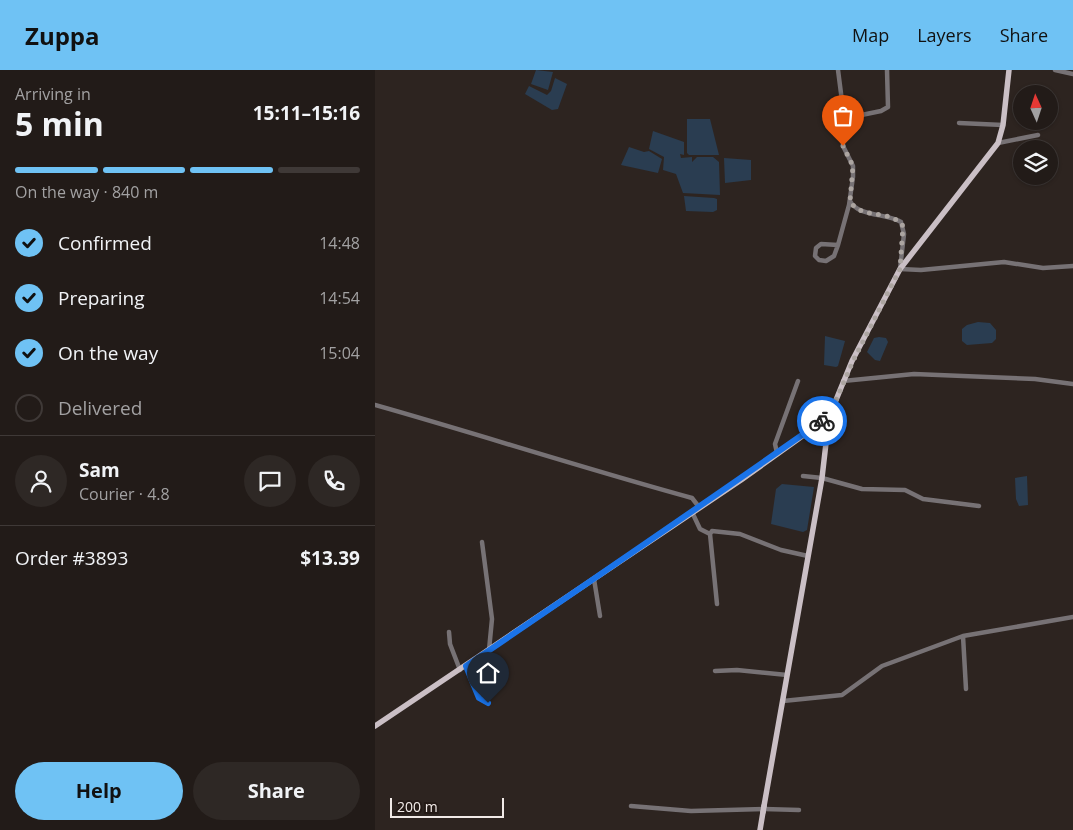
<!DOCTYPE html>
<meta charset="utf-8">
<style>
body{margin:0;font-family:"Open Sans",sans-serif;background:#2e2825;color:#f1f3f6;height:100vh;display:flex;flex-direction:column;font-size:19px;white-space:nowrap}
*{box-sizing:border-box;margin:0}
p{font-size:16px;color:#a2a1a2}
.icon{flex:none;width:28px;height:28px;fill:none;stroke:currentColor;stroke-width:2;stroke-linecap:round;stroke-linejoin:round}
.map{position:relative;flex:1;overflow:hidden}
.drawer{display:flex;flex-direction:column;background:#221b18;width:375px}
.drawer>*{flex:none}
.needle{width:32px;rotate:357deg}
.controls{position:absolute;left:638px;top:15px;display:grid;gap:10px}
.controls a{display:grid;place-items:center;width:45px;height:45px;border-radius:50%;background:#221b18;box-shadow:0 1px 4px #0004,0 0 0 1px #3f3937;font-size:25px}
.scale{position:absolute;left:15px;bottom:12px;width:114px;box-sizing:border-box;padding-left:5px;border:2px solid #f1eae7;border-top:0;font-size:14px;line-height:18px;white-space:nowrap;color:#f1eae7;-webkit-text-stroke:4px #241a16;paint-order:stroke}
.pin{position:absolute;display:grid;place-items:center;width:42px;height:42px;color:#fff;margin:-51px -21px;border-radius:50% 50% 50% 0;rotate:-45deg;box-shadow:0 0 5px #0007}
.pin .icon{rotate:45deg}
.courier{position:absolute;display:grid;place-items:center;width:50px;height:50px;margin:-25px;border:4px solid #1a73e8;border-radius:50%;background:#fff;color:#222;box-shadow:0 1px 6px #0007}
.headline em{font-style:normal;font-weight:700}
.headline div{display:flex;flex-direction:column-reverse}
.headline{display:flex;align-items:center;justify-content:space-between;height:85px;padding:0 15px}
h1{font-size:32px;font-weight:700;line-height:38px}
.bar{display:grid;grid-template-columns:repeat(4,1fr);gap:8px 5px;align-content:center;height:60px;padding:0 15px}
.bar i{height:6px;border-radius:4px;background:#3f3937}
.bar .active{background:#6fc2f4}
.bar p{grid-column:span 4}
.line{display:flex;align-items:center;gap:12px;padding:0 15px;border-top:1px solid #3f3937}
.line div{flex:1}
.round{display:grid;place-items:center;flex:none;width:52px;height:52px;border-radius:26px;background:#2e2825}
ol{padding:0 15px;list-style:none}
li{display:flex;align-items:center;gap:15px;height:55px}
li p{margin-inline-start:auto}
li .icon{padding:5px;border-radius:50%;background:#6fc2f4;color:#111;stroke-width:4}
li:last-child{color:#a2a1a2}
li i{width:28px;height:28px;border:2px solid #3f3937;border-radius:50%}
.action{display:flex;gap:10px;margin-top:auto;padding:10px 15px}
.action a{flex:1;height:58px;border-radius:30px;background:#6fc2f4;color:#111;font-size:20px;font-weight:700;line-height:58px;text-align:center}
.action a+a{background:#2e2825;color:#f1f3f6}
header{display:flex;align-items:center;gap:30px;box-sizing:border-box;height:70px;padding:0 25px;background:#6fc2f4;color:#111}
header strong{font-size:24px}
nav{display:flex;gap:28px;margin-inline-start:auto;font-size:18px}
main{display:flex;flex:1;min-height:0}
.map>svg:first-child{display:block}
.water{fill:#2a3d51}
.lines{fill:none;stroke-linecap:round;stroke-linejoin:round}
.minor{stroke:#777275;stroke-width:4.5}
.major{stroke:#cabfc5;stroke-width:5.5}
.major-bridge{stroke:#cabfc5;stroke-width:5.5}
.done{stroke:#aca5a1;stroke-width:5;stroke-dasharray:0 9}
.route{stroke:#1a73e8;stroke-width:6}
</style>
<header>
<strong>Zuppa</strong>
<nav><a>Map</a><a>Layers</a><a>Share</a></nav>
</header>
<main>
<section class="drawer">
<div class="headline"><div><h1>5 min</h1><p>Arriving in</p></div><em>15:11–15:16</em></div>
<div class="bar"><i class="active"></i><i class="active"></i><i class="active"></i><i></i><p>On the way · 840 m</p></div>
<ol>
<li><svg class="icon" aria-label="check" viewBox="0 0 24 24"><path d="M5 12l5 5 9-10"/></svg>Confirmed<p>14:48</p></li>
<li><svg class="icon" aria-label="check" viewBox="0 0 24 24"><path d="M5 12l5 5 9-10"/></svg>Preparing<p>14:54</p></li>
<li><svg class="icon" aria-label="check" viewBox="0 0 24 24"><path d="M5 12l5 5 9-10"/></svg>On the way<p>15:04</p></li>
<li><i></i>Delivered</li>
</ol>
<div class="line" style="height:90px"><a class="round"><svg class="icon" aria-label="person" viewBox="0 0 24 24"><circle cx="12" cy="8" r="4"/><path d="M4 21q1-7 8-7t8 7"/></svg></a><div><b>Sam</b><p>Courier · 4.8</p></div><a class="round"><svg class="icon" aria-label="chat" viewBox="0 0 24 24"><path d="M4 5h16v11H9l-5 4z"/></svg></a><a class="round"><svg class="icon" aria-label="phone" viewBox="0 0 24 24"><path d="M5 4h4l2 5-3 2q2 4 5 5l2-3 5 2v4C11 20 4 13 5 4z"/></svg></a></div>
<div class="line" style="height:65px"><div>Order #3893</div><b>$13.39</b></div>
<div class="action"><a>Help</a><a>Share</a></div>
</section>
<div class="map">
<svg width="698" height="760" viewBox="0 0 698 760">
<rect width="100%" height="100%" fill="#2d2420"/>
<path class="water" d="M161,0L178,2L173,20L156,14Z
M180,8L192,14L183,39L177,40L150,24L154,16L172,25L176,21Z
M312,49H335L344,85H314L312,83Z
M278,61L309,72V85L305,84L306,88L317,87V92L322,87H338L344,92L345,125L308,123L301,104L288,100L289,87L274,79Z
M254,77L269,82L274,81L287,89L283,103L246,95Z
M349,88L376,90V110L350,113Z
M309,126L339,128L342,129V140L338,142L311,141Z
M603,252L615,253L621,260V269L617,273L592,275L587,271V259L592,255Z
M450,266L470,271L463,296L461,297L449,295Z
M504,267L511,268L513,272L505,291L500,290L492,282L499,268Z
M652,406L653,435L644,436L641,429L640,408Z
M407,414L439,417L432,460L428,462L396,454L401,419Z"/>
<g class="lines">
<path class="minor" d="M463,0L467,31L468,76L478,96V107L474,135L463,175L459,186L451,191L444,190L440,186L441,178L446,174L463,175
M680,0L698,4
M467,49L506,41L513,37L512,0
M584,53L628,55
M623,73L663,65
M475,131C483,147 512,143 526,152L529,164L525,199L546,200L629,192L668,198L698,196
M468,311L539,304L660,309L698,314
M0,335C106,365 211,399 317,428L324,437
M402,383L400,374L423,311
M428,406L447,408L487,419L530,420L548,429L604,436
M317,442L325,459L335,464
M107,472L117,549L114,580
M219,509L225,546
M342,534L335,464L337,461L365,464L406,480L433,486
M74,562L75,574L85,600
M588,566L591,619
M91,596L104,628L113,633
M340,601L362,600L412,605
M408,631L467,625L507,596L588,566L698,547
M256,736L316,741L389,739L424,740"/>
<path class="major" d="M0,656L366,410L454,347
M389,736L447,408L454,347L477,291L525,199L623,73L628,55L634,0
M385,760L388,742"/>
<path class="major-bridge" d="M388,742L389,736"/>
</g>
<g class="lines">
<path class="done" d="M447,351L454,346L478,291L525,199L528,156C517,139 485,150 475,131L478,96L468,76"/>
<path class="route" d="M113,633L104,628L91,596C210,515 329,434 447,351"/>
</g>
</svg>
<div class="controls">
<a><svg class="needle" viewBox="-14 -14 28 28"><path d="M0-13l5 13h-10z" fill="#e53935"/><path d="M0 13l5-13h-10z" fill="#a2a1a2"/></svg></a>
<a><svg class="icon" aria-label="layers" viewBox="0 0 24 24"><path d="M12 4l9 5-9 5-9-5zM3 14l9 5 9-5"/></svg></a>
</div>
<div class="scale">200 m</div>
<div class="pin" style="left:468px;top:76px;background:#ea580c"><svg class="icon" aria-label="bag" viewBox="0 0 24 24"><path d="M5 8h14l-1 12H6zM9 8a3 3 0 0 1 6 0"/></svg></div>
<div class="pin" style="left:113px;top:633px;background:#1f2937"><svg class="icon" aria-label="home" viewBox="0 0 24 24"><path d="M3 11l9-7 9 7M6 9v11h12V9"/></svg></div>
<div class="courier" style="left:447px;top:351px"><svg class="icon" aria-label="bike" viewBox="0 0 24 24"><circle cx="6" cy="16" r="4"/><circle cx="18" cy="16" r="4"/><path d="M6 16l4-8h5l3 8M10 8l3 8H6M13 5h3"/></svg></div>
</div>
</main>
